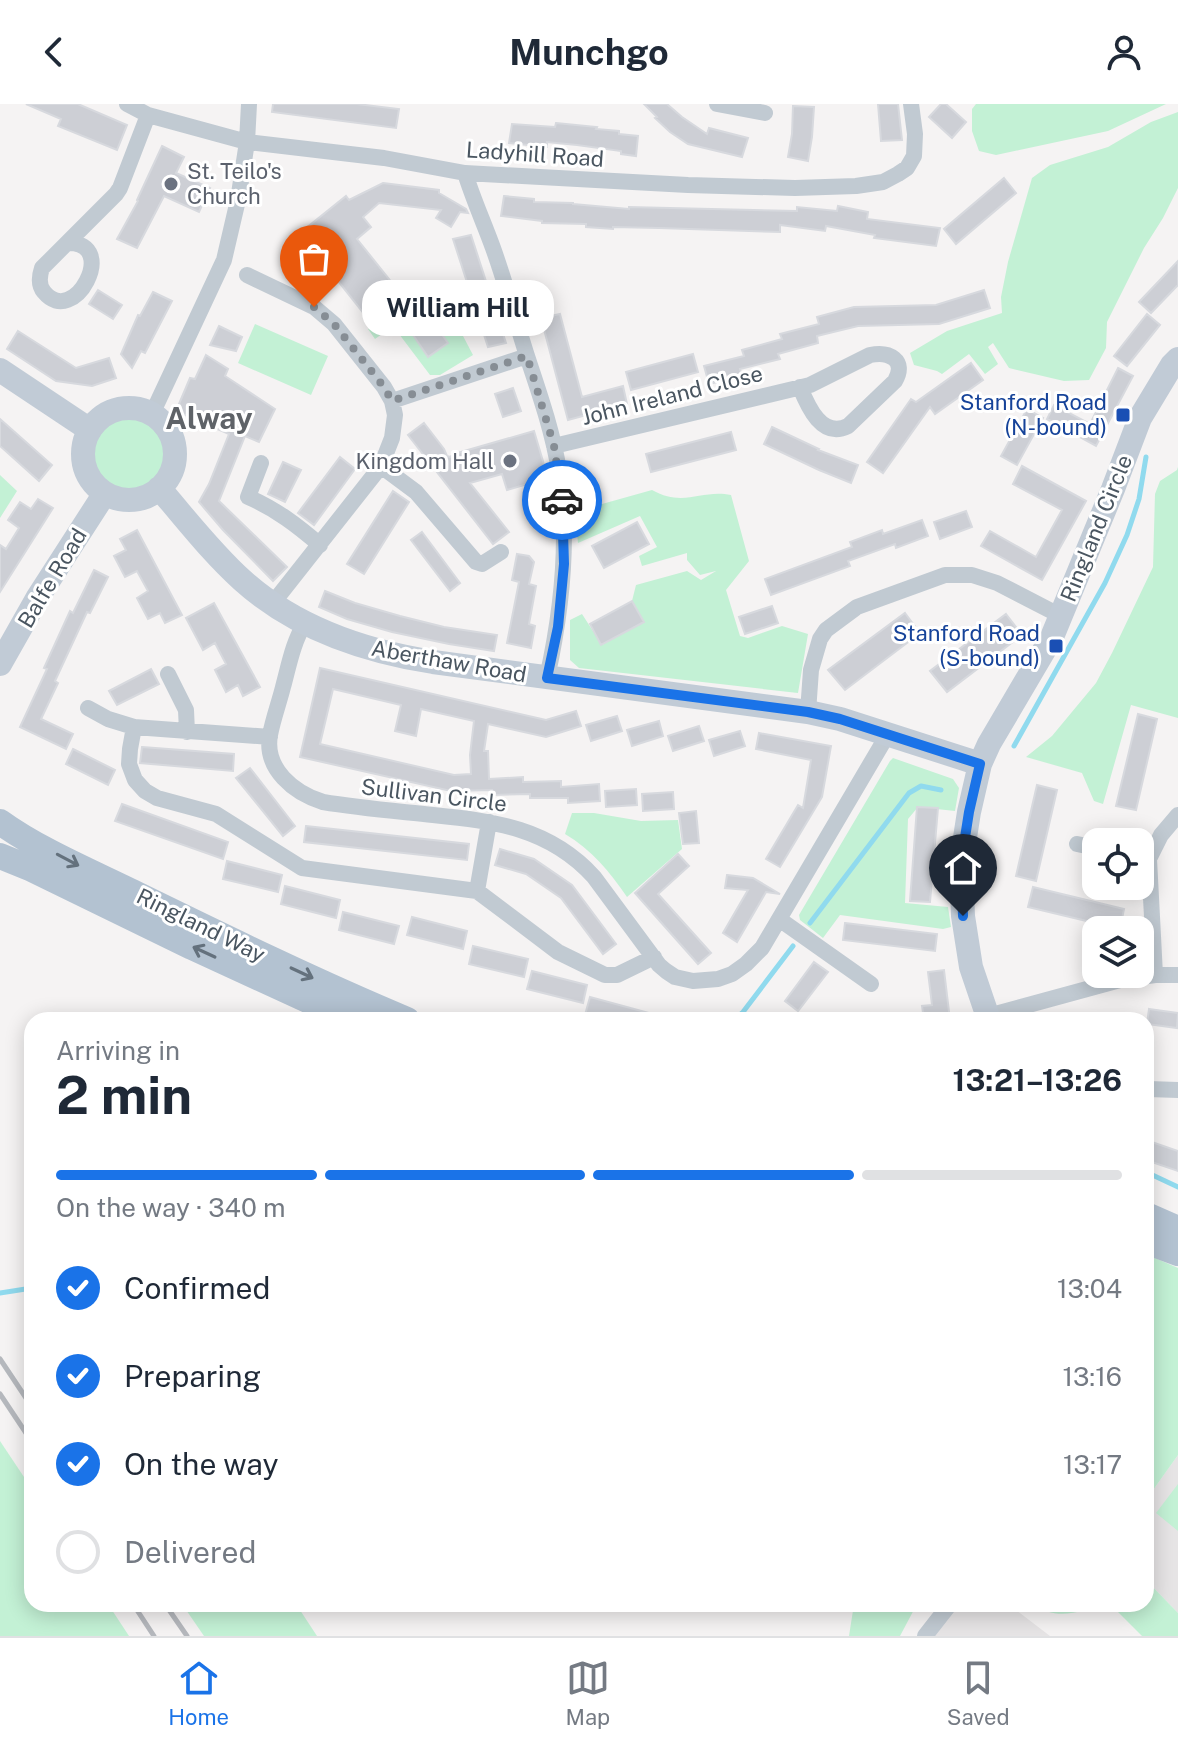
<!DOCTYPE html>
<meta charset="utf-8">
<style>
body{margin:0;font-family:"Public Sans",sans-serif;background:#f2f2f3;color:#1f2937;height:100vh;display:flex;flex-direction:column;font-size:30px;white-space:nowrap}
*{box-sizing:border-box;margin:0}
p{font-size:26px;color:#747a83}
.icon{flex:none;width:44px;height:44px;fill:none;stroke:currentColor;stroke-width:2;stroke-linecap:round;stroke-linejoin:round}
.map{position:relative;flex:1;overflow:hidden}
.sheet{position:absolute;left:24px;top:908px;width:1130px;height:600px;display:flex;flex-direction:column;background:#fff;border-radius:24px;box-shadow:0 4px 20px #0003}
.sheet>*{flex:none}
.tools{position:absolute;left:1082px;top:724px;display:grid;gap:16px}
.tools a{display:grid;place-items:center;width:72px;height:72px;border-radius:16px;background:#fff;box-shadow:0 4px 20px #0003;font-size:40px}
.pin{position:absolute;display:grid;place-items:center;width:68px;height:68px;color:#fff;margin:-82px -34px;border-radius:50% 50% 50% 0;rotate:-45deg;box-shadow:0 0 8px #0007}
.pin .icon{rotate:45deg}
.courier{position:absolute;display:grid;place-items:center;width:80px;height:80px;margin:-40px;border:6px solid #1a73e8;border-radius:50%;background:#fff;color:#222;box-shadow:0 2px 10px #0007}
.bubble{position:absolute;height:56px;border-radius:24px;background:#fff;box-shadow:0 4px 20px #0003;font-size:26px;font-weight:700;line-height:56px;text-align:center}
.summary em{font-style:normal;font-weight:700}
.summary div{display:flex;flex-direction:column-reverse}
.summary{display:flex;align-items:center;justify-content:space-between;height:136px;padding:0 32px}
h1{font-size:52px;font-weight:700;line-height:60px}
.bar{display:grid;grid-template-columns:repeat(4,1fr);gap:12px 8px;align-content:center;height:96px;padding:0 32px}
.bar i{height:10px;border-radius:6px;background:#e0e1e3}
.bar .active{background:#1a73e8}
.bar p{grid-column:span 4}
ol{padding:0 32px;list-style:none}
li{display:flex;align-items:center;gap:24px;height:88px}
li p{margin-inline-start:auto}
li .icon{padding:8px;border-radius:50%;background:#1a73e8;color:#fff;stroke-width:4}
li:last-child{color:#747a83}
li i{width:44px;height:44px;border:4px solid #e0e1e3;border-radius:50%}
header{display:flex;justify-content:space-between;align-items:center;height:104px;padding:0 32px;background:#fff;font-size:36px;font-weight:700}
.menu{display:flex;justify-content:space-around;align-items:center;height:112px;border-top:2px solid #e0e1e3;background:#fff;font-size:22px;color:#747a83}
.menu a{display:grid;justify-items:center;gap:4px}
.menu .active{color:#1a73e8}
.map>svg:first-child{display:block}
.education{fill:#e6e4e5}
.green{fill:#c3f1d5}
.lines{fill:none;stroke-linecap:round;stroke-linejoin:round}
.stream{stroke:#90daee;stroke-width:5}
.building{fill:#cdcfd5;stroke:#d7d9de;stroke-width:2;fill-rule:evenodd}
.street{stroke:#c1cad2;stroke-width:16}
.secondary{stroke:#c1cbd6;stroke-width:24}
.primary{stroke:#b3c2d1;stroke-width:26}
.rail{stroke:#b5b8bd;stroke-width:5}
.oneway{stroke:#64717d}
.done{stroke:#868d94;stroke-width:8;stroke-dasharray:0 14.4}
.route{stroke:#1a73e8;stroke-width:10}
.worship-dot{fill:#6b7280;stroke:#fff;stroke-width:3}
.transit-dot{fill:#1a4fb4;stroke:#fff;stroke-width:3}
.labels{text-anchor:middle;stroke-width:6;stroke-linejoin:round;paint-order:stroke}
.street-label{font-size:22px;fill:#4a5661;stroke:#fff}
.worship-label{font-size:22px;fill:#5b616d;stroke:#fff;text-anchor:start}
.transit-label{font-size:22px;fill:#164399;stroke:#fff;text-anchor:end}
.district-label{font-size:30px;font-weight:bold;fill:#5f6368;stroke:#fff}
</style>
<header><svg class="icon" aria-label="back" viewBox="0 0 24 24"><path d="M15 5l-7 7 7 7"/></svg>Munchgo<svg class="icon" aria-label="person" viewBox="0 0 24 24"><circle cx="12" cy="8" r="4"/><path d="M4 21q1-7 8-7t8 7"/></svg></header>
<div class="map">
<svg width="1178" height="1532" viewBox="0 0 1178 1532">
<rect width="100%" height="100%" fill="#f5f3f3"/>
<path class="education" d="M1178,1351V1509L1146,1476V1396Z
M950,1500H1008L1050,1532H925Z"/>
<path class="green" d="M976,0H1166L1108,27L996,51L979,47L972,27V5Z
M1178,8V84L1163,114L1144,144L1107,218L1106,244L1089,276L1064,277L1009,264L993,239L988,243L998,260L985,270L969,250L942,270L937,267L914,261L910,249L947,227L1002,209L1001,193L1008,158L1032,74L1050,61L1108,43L1151,18Z
M442,192L473,251L440,271H430L393,222L375,235L368,225L395,203L401,210Z
M255,220L328,252L311,291L238,259Z
M93 350a36 36 0 1 1 72 0a36 36 0 1 1-72 0Z
M1178,363V614L1131,601L1103,700L1094,697L1082,669L1026,653L1052,632L1096,579L1112,549L1153,463L1155,390L1160,377L1177,366Z
M0,371L17,387L0,414Z
M652,386C684,404 701,385 731,391L749,457L726,486L740,532L748,534L782,522L808,530L798,589L579,564L570,556V516L582,510L602,541L644,518L632,497L636,481L687,467L701,476L716,467L700,471L687,456V449L642,462L639,452L657,443L640,412L578,439L574,400H602Z
M893,654L953,675L959,684L955,707L918,703L908,715L905,799L948,803L951,823L943,825L840,811L823,834L800,816L799,811L890,657Z
M572,709H594L641,717L678,716L682,745L627,793C610,768 591,745 565,730Z
M1146,1150L1178,1164V1351L1146,1396Z
M0,1337L32,1385V1500H108L129,1532H0Z
M1178,1380V1427L1156,1409Z
M1146,1476L1178,1509V1532H1142L1110,1500H1146Z
M182,1500H296L317,1532H204Z
M854,1500H917L900,1532H849Z
M1032,1500H1108C1080,1507 1058,1518 1032,1500Z"/>
<g class="lines">
<path class="stream" d="M1014,642L1105,479L1127,431L1139,395L1146,353
M810,819L909,689L921,682L941,686
M734,916L743,908L793,842
M1146,1068L1178,1083
M0,1189L32,1184"/>
</g>
<path class="building" d="M26,0H78L127,21L117,46L58,22L61,15Z
M273,0H357L399,5L396,24L272,8Z
M644,0H667L682,13L707,30L709,24L748,34L742,53L688,40L670,28L655,14L657,13Z
M878,0H898L902,36L881,37Z
M941,0H946L966,18L952,34L929,13Z
M793,2L814,3L812,33L808,57L788,53L792,30Z
M556,19L597,23L596,25L619,27V30L638,32L636,52L621,50V47L577,41L547,38V43L509,39L512,20L555,23Z
M162,42L184,53L176,69L210,84L199,108L164,92L137,144L117,135L138,97L137,96Z
M1004,74L1016,89L956,140L944,125Z
M383,79L439,86V89L466,105L468,109L460,108L451,123L436,114L441,106L379,99L363,113L371,123L357,135L397,185L365,211L300,129L346,92L349,96Z
M504,92L534,95V98L573,99V100L629,105V103L797,107V103L837,107L838,102L868,108L867,115L940,124L936,142L874,134L875,131L826,122L825,127L780,121V128L659,124L613,123V125L586,123V120L542,119V117L501,112Z
M471,131L506,239L488,243L453,135Z
M1178,157V181L1151,209L1139,198Z
M98,186L122,201L113,215L89,200Z
M984,186L990,204L939,220L858,222L817,232L818,239L778,250L780,255L740,265L742,272L709,280L704,262L744,252L742,246L782,235L780,230L819,220L817,213L854,203L936,201Z
M153,188L172,197L145,249L141,247L132,264L121,250L138,211L140,212Z
M560,210L582,293L623,282L627,300L568,316L541,214Z
M1147,210L1160,221L1127,262L1114,252Z
M429,212L448,239L428,253L409,225Z
M219,222L242,233L236,247L210,241Z
M18,227L76,264L109,254L116,274L92,282L56,277L7,245Z
M693,250L698,268L631,286L626,268Z
M206,251L228,265L225,272L275,305L259,338L245,332L219,397L287,463L273,477L223,426L199,398L209,380L229,330L176,307L190,274L195,275Z
M971,259L983,276L935,310L930,303L883,369L867,358L911,295L916,298Z
M1118,264L1133,272L1096,342L1047,315L1054,301L1090,320Z
M513,284L521,307L503,313L495,290Z
M1027,305L1043,314L1017,361L1001,352Z
M0,315L52,361L39,377L0,342Z
M424,319L444,345L447,352L450,353L454,350L534,327L548,374L507,386L502,370L470,379L509,428L493,440L408,331Z
M772,323L819,345L818,346L858,361L851,379L819,366L764,340Z
M731,328L736,346L651,368L646,350Z
M340,353L355,365L314,421L298,409Z
M283,358L301,366L285,398L268,390Z
M1022,362L1086,397L1042,476L981,442L990,427L1036,453L1062,406L1013,380Z
M393,387L409,398L364,470L347,460Z
M38,395L53,404L0,488V441L6,445L19,424L8,416L20,398L31,405Z
M966,407L972,423L940,435L934,418Z
M922,416L928,432L896,444L895,440L848,457L850,462L771,491L765,475L852,443L850,438L882,426L883,430Z
M637,418L649,440L604,464L592,442Z
M137,426L182,511L165,519L160,509L148,515L137,494L148,487L137,467L125,473L114,452L126,446L120,435Z
M422,428L460,479L450,487L411,436Z
M517,450L529,452L534,458L529,480L536,482L529,520L535,522L531,544L507,539L519,478L512,476Z
M94,466L108,473L90,509L87,508L55,577L58,579L41,615L73,630L66,645L20,623L47,565L44,564L70,507L73,509Z
M325,487L355,499L400,512L444,523L497,531L494,547L449,540L392,528L347,515L319,503Z
M632,497L644,518L601,541L590,520Z
M214,499L260,583L243,592L238,581L226,588L215,566L226,560L215,539L203,546L186,514Z
M772,502L778,519L745,530L739,513Z
M905,509L920,529L845,586L828,566Z
M1006,510L1022,531L947,588L930,567Z
M320,564L546,616L576,607L581,622L546,633L488,620L484,647H488L489,675L523,673V678L561,677V683L599,680L600,697L568,699V694H530V690L492,691V686L451,687L300,653ZM333,585L401,601L395,627L416,632L421,605L474,617L470,651L471,670L454,671L320,640Z
M151,565L159,580L117,601L109,587Z
M1138,610L1157,615L1136,706L1116,702Z
M617,612L622,627L591,637L586,621Z
M659,617L663,632L632,642L627,626Z
M699,622L704,637L673,647L668,632Z
M740,627L745,642L714,652L709,636Z
M759,629L831,642L822,693L780,763L766,755L798,701L803,704L811,656L756,645Z
M142,643L234,650L233,667L140,659Z
M73,645L115,666L108,681L66,660Z
M250,664L295,722L283,732L236,674Z
M1037,681L1057,686L1036,777L1016,772Z
M636,685L637,701L606,703L605,687Z
M673,688L674,705L643,707L642,690Z
M122,700L228,738L223,755L115,717Z
M917,703L938,704L930,798L910,797Z
M696,707L699,739L683,740L679,709Z
M306,722L469,740L467,756L304,738Z
M500,745L534,755L572,781L616,840L603,850L561,794L526,770L495,761Z
M678,750L689,762L658,790L711,849L698,860L635,789Z
M227,757L282,771L278,788L223,775Z
M727,771L753,774L780,790L766,788L737,838L723,829L748,786L725,784Z
M285,782L340,796L336,814L281,800Z
M1033,783L1124,805L1120,825L1028,803Z
M343,808L399,822L394,840L339,826Z
M412,813L467,827L463,845L407,831Z
M845,819L937,830L935,847L843,836Z
M473,842L528,855L524,873L469,860Z
M814,858L828,868L798,907L785,897Z
M944,866L950,916H924L922,902L932,901L928,868Z
M532,867L587,881L583,899L527,885Z
M590,893L660,912V916H603L585,911Z
M1149,905L1178,909L1177,924L1147,920Z
M1146,1036L1178,1047V1067L1146,1056Z"/>
<g class="lines">
<path class="street" d="M127,0L148,11L247,38L384,54L465,69L688,81L795,84L856,82L883,78L898,70L907,64L914,52L915,30L911,0
M717,0L765,9
M465,69C473,95 484,119 493,144C506,180 516,218 528,255C540,291 553,329 559,367C570,436 562,506 547,574
M68,139C120,138 74,225 44,188C38,181 39,173 42,164L116,90L120,84L148,11
M247,171L314,203L334,220L384,283L392,297L395,311L392,334L381,362L273,499
M392,297L527,252
M152,310L224,156L238,96L247,38L249,0
M554,342L810,281L870,251C889,247 907,256 895,277L848,322C822,335 808,303 800,283
M261,359L248,393C276,405 298,422 320,441
M381,362L416,388L476,458L482,460L501,448
M305,519C293,538 289,561 283,583C279,599 273,615 270,631C264,665 294,689 323,698C359,704 396,707 433,711C494,717 550,724 594,773L659,861L666,867L675,873L693,877L718,875L732,870L746,860L762,844L888,630
M168,570L186,606L187,628
M88,604L108,615L134,623L270,633
M808,608L811,566L820,535L826,526L857,503L945,471H972L997,479L1061,512
M134,623L130,645L129,660L135,676L145,687L157,694L216,710L302,764L477,787L558,848L605,871H617L654,853
M1077,740L1096,744
M477,787L489,718
M779,815L871,880
M1155,871L1149,755L1161,731L1178,711
M988,912L1120,876L1155,871H1178
M1148,985L1178,986
M925,1532L950,1500"/>
<path class="secondary" d="M0,266L90,326
M83 350a46 46 0 1 1 92 0a46 46 0 1 1-92 0Z
M159,384C186,415 211,448 242,476C295,524 363,547 433,558L808,608L840,615L980,660
M0,560L38,493L105,389
M989,916L971,863L963,812L961,759L969,708L980,660L989,640L1052,533L1113,385L1140,314L1172,261L1178,255"/>
<path class="primary" d="M0,718C40,747 96,770 140,792C228,835 316,878 407,916
M0,752L32,765L192,843L351,916
M1146,1111L1178,1125
M1146,1137L1178,1149"/>
<path class="rail" d="M0,1255L32,1303
M0,1290L32,1338
M133,1500L154,1532
M165,1500L187,1532"/>
</g>
<defs><path id="oneway-shaft" d="M-6 0H5M1.5-3L5.5 0L1.5 3" fill="none" stroke-width="1.6" stroke-linecap="round" stroke-linejoin="round" transform="scale(2)"/></defs>
<g class="oneway">
<use href="#oneway-shaft" transform="translate(68 756) rotate(28)"/>
<use href="#oneway-shaft" transform="translate(204 848) rotate(-155)"/>
<use href="#oneway-shaft" transform="translate(302 869) rotate(25)"/>
</g>
<g class="lines">
<path class="done" d="M314,203L334,220L384,283L392,297L527,252L554,342L562,396"/>
<path class="route" d="M562,396L564,460L558,523L547,574L808,608L840,615L980,660L969,708L961,759L963,812"/>
</g>
<g class="worship-dot">
<circle cx="171" cy="80" r="8"/>
<circle cx="510" cy="357" r="8"/>
</g>
<g class="transit-dot">
<rect x="1115" y="303" width="16" height="16" rx="4"/>
<rect x="1048" y="534" width="16" height="16" rx="4"/>
</g>
<g class="labels">
<g class="street-label">
<text transform="translate(535 50) rotate(4)" y="8">Ladyhill Road</text>
<text transform="translate(672 291) rotate(-14)" y="8">John Ireland Close</text>
<text transform="translate(1096 424) rotate(-68)" y="8">Ringland Circle</text>
<text transform="translate(52 474) rotate(-59)" y="8">Balfe Road</text>
<text transform="translate(449 557) rotate(10)" y="8">Aberthaw Road</text>
<text transform="translate(434 691) rotate(7)" y="8">Sullivan Circle</text>
<text transform="translate(201 821) rotate(26)" y="8">Ringland Way</text>
</g>
<g class="worship-label">
<text x="187" y="75">St. Teilo's<tspan x="187" dy="25">Church</tspan></text>
<text x="494" y="365" text-anchor="end">Kingdom Hall</text>
</g>
<g class="transit-label">
<text x="1107" y="306">Stanford Road<tspan x="1107" dy="25">(N-bound)</tspan></text>
<text x="1040" y="537">Stanford Road<tspan x="1040" dy="25">(S-bound)</tspan></text>
</g>
<g class="district-label">
<text x="209" y="325">Alway</text>
</g>
</g>
</svg>
<div class="tools">
<a><svg class="icon" aria-label="locate" viewBox="0 0 24 24"><circle cx="12" cy="12" r="6"/><path d="M12 2v4M12 18v4M2 12h4M18 12h4"/></svg></a>
<a><svg class="icon" aria-label="layers" viewBox="0 0 24 24"><path d="M12 4l9 5-9 5-9-5zM3 14l9 5 9-5"/></svg></a>
</div>
<div class="pin" style="left:314px;top:203px;background:#ea580c"><svg class="icon" aria-label="bag" viewBox="0 0 24 24"><path d="M5 8h14l-1 12H6zM9 8a3 3 0 0 1 6 0"/></svg></div>
<div class="pin" style="left:963px;top:812px;background:#1f2937"><svg class="icon" aria-label="home" viewBox="0 0 24 24"><path d="M3 11l9-7 9 7M6 9v11h12V9"/></svg></div>
<div class="courier" style="left:562px;top:396px"><svg class="icon" aria-label="car" viewBox="0 0 24 24"><path d="M5 17H2v-5l4-1 3-4h7l3 4 3 1v5h-3M9 17h6M6 11h13"/><circle cx="7" cy="17" r="2"/><circle cx="17" cy="17" r="2"/></svg></div>
<div class="bubble" style="left:362px;top:176px;width:192px">William Hill</div>
<section class="sheet">
<div class="summary"><div><h1>2 min</h1><p>Arriving in</p></div><em>13:21–13:26</em></div>
<div class="bar"><i class="active"></i><i class="active"></i><i class="active"></i><i></i><p>On the way · 340 m</p></div>
<ol>
<li><svg class="icon" aria-label="check" viewBox="0 0 24 24"><path d="M5 12l5 5 9-10"/></svg>Confirmed<p>13:04</p></li>
<li><svg class="icon" aria-label="check" viewBox="0 0 24 24"><path d="M5 12l5 5 9-10"/></svg>Preparing<p>13:16</p></li>
<li><svg class="icon" aria-label="check" viewBox="0 0 24 24"><path d="M5 12l5 5 9-10"/></svg>On the way<p>13:17</p></li>
<li><i></i>Delivered</li>
</ol>
</section>
</div>
<nav class="menu">
<a class="active"><svg class="icon" aria-label="home" viewBox="0 0 24 24"><path d="M3 11l9-7 9 7M6 9v11h12V9"/></svg>Home</a>
<a><svg class="icon" aria-label="map" viewBox="0 0 24 24"><path d="M3 6l6-2 6 2 6-2v14l-6 2-6-2-6 2zM9 4v14M15 6v14"/></svg>Map</a>
<a><svg class="icon" aria-label="saved" viewBox="0 0 24 24"><path d="M7 4h10v16l-5-4-5 4z"/></svg>Saved</a>
</nav>
